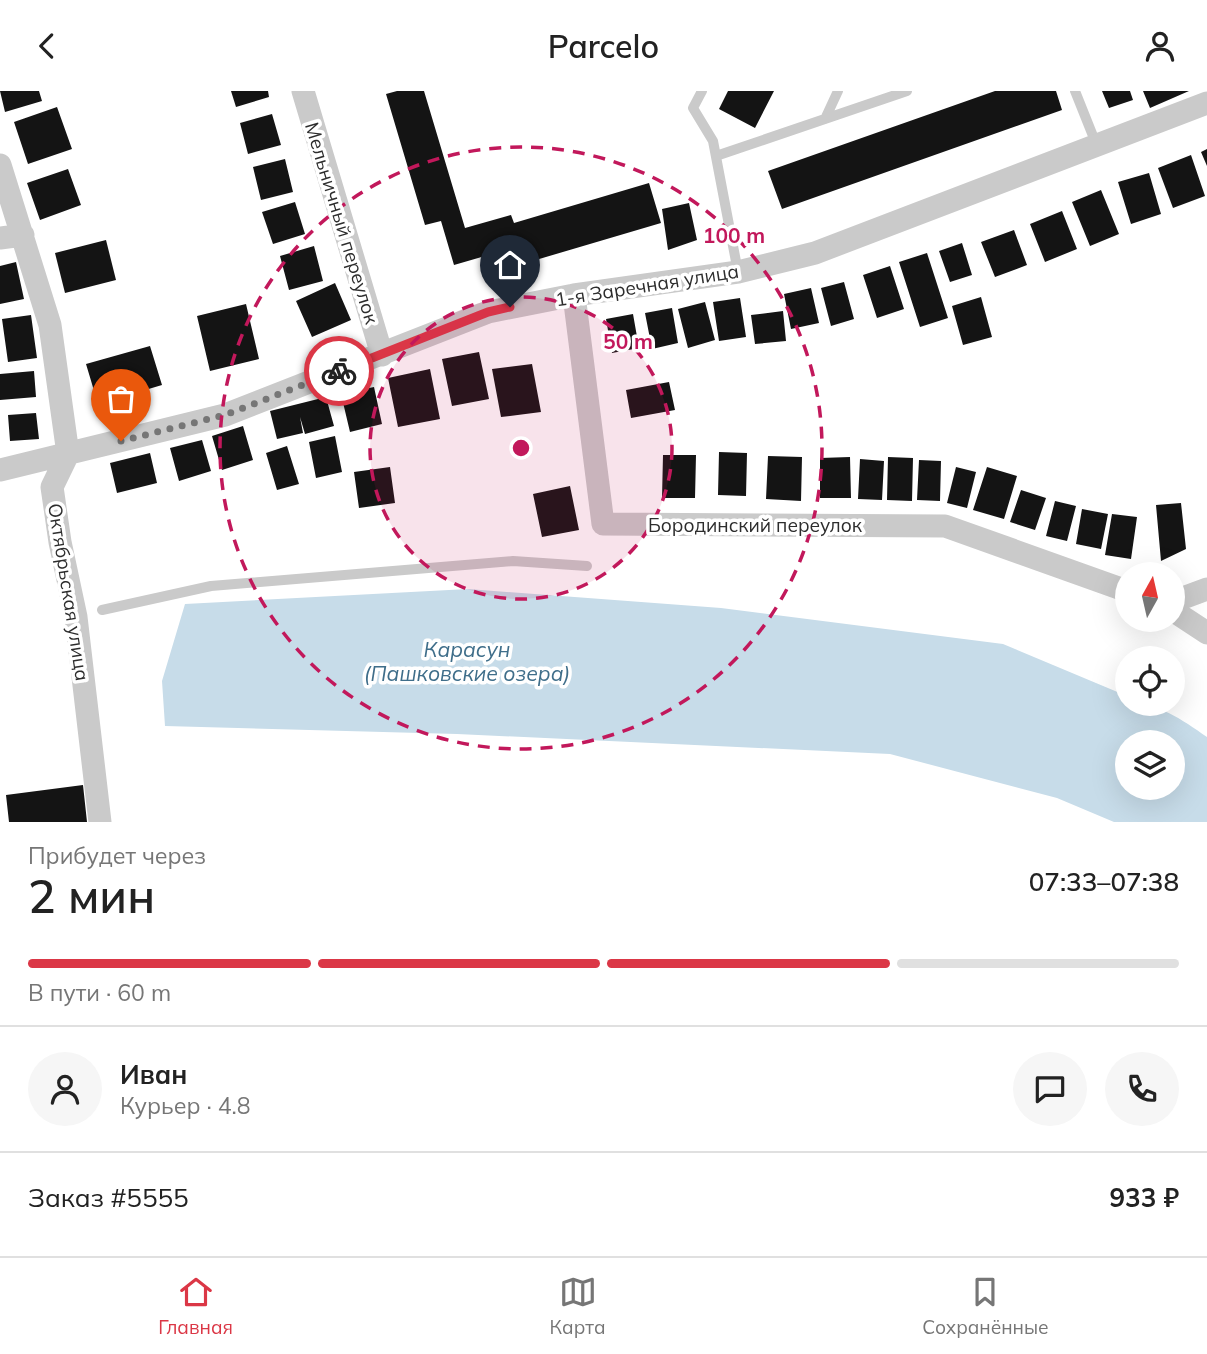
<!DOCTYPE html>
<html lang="ru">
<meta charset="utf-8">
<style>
body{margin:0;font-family:Mulish,sans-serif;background:#f6f6f6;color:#222;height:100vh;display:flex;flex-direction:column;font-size:26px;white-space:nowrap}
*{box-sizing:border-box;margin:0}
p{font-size:23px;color:#767676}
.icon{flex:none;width:38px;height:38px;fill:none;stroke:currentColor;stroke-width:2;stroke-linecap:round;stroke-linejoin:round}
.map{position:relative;height:731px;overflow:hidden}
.panel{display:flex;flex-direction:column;background:#fff;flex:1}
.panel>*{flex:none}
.needle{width:46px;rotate:8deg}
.tools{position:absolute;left:1115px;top:471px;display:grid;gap:14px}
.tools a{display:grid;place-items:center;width:70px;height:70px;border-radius:50%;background:#fff;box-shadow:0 7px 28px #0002;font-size:35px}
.pin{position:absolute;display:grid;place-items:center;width:60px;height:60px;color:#fff;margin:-72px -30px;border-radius:50% 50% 50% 0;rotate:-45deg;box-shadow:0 0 7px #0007}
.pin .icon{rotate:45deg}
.courier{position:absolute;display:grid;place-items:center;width:70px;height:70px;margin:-35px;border:5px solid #db3746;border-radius:50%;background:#fff;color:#222;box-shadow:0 2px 9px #0007}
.head em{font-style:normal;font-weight:600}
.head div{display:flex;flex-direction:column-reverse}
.head{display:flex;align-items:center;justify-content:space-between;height:119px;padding:0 28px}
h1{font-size:46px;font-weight:600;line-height:52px}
.bar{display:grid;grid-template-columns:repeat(4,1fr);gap:10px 7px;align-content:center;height:84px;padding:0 28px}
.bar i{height:9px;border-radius:5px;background:#e0e0e0}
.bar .on{background:#db3746}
.bar p{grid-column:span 4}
.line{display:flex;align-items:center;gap:18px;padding:0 28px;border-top:2px solid #e0e0e0}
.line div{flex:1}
.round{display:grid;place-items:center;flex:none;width:74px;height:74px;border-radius:37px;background:#f6f6f6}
header{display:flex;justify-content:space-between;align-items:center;height:91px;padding:0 28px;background:#fff;font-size:32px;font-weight:600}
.tab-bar{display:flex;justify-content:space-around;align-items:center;height:98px;border-top:2px solid #e0e0e0;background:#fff;font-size:19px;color:#767676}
.tab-bar a{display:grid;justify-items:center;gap:4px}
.tab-bar .on{color:#db3746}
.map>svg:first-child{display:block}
.water{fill:#c7dce9;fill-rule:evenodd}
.building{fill:#141414}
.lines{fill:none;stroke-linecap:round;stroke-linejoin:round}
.lane{stroke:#cacaca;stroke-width:10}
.street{stroke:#cacaca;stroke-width:23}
.done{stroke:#767676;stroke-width:7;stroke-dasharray:0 12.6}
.route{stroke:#db3746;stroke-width:9}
.ring{fill:none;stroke:#c2185b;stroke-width:3.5;stroke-dasharray:12 9}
.labels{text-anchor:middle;stroke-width:7;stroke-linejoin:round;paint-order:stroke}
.street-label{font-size:19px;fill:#2d2d2d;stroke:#fff}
.water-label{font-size:21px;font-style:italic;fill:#3f6e8a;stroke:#fff}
.centre{fill:#c2185b;stroke:#fff;stroke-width:3.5}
.ring-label{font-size:21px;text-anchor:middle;font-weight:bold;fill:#c2185b;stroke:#fff;stroke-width:7;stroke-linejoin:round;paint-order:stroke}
</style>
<header><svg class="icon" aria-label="back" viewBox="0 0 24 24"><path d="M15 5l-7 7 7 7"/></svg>Parcelo<svg class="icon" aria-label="person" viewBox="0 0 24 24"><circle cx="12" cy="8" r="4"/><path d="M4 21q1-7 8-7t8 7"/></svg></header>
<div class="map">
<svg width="1207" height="731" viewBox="0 0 1207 731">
<rect width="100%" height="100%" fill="#fff"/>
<path class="water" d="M468,498L721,517L1003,553L1127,605V612C1159,612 1181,628 1207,646V731H1114L1057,707L890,663L457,643L165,635L162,590L185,513ZM1127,651H1172V696H1127Z"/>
<path class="building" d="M0,0H39L42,10L5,21Z
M231,0H268L269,6L236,16Z
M397,0H424L465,137L511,124L514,132L649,92L661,132L529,171L523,154L454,174L441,130L425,134L386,3Z
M728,0H774L755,37L719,18Z
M995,0H1056L1062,19L782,118L768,80Z
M1102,0H1130L1133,9L1109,17Z
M1143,0H1189L1150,17Z
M57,16L72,58L28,73L14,31Z
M272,23L281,54L248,63L240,32Z
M1207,58V75L1201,61Z
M1191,64L1205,105L1173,117L1158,77Z
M285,68L293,101L261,109L253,76Z
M68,78L81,114L40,129L27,92Z
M1149,82L1161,123L1131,133L1118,91Z
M1101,99L1119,143L1090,155L1072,111Z
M295,111L305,143L273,153L262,121Z
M689,112L697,149L668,159L662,118Z
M1062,120L1077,158L1045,171L1030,133Z
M1014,139L1027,174L995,186L981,151Z
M106,149L116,189L65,202L55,162Z
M962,152L972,184L950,191L939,160Z
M314,155L323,190L289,199L280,165Z
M927,162L948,227L920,236L899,171Z
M16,171L24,208L0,213V175Z
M890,175L904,218L877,227L863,184Z
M844,191L854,228L831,235L821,197Z
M335,192L351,229L312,246L296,210Z
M811,197L819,232L791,238L784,203Z
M981,206L992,246L963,254L952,215Z
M740,207L746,246L719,250L713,211Z
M705,211L715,249L688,257L678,218Z
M246,213L259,268L210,280L197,225Z
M672,217L678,252L652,258L645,222Z
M783,220L786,250L755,253L751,224Z
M633,223L639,257L612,262L606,228Z
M31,224L37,267L8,271L2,228Z
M150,255L162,294L98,313L86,273Z
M479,261L489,308L452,315L442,268Z
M532,273L541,321L501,326L492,278Z
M430,278L440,328L398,336L388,287Z
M34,280L36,306L0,309V283Z
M669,291L675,319L631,327L626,299Z
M374,296L382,333L350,341L341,303Z
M326,306L334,335L305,343L300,326L303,342L277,348L270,320Z
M36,322L39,348L10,350L8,324Z
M243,335L253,369L222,379L212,345Z
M335,345L342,381L316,387L309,351Z
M202,349L211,380L179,390L170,357Z
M287,355L299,393L277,399L266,362Z
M719,361L747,362L746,405L718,404Z
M150,362L157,392L117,402L110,372Z
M663,364H696L695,407H662Z
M768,365L802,366L801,410L766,408Z
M850,366L851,407H820V367Z
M888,366L913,367L912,410L887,409Z
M860,368L884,370L882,409L858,408Z
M919,369L941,370L940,410L917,409Z
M390,376L395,412L359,417L354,381Z
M956,376L976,381L967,417L947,412Z
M987,376L1017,385L1004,428L973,419Z
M570,395L579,439L542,446L533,403Z
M1021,399L1046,407L1035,439L1010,431Z
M1055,410L1076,415L1067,450L1046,445Z
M1181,412L1186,458L1161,470L1156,414Z
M1082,418L1108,423L1101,458L1076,453Z
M1112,423L1137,426L1131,468L1105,464Z
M83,694L87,731H9L6,704Z"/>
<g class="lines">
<path class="lane" d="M702,0L693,17L713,50L738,181
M1075,0L1097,55
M825,28L838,0
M716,65L907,0
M102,519L211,495L513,470L587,475"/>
<path class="street" d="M303,0L382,264
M0,74L50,234L68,363L52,396L60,451L76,526L100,731
M0,147L23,144
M574,204L603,433L945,435L1127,500
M0,379L225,324L488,221L574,204L738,181L815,162L1207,12
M1172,511L1207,498
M1172,519L1207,542"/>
</g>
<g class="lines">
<path class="done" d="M121,350L225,324L339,280"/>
<path class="route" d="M339,280L488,221L510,216"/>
</g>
<circle cx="521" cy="357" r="151" fill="#c2185b" fill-opacity=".12"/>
<g class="ring">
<circle cx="521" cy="357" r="151"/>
<circle cx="521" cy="357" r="301"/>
</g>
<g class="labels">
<g class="street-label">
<text transform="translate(342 132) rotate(73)" y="7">Мельничный переулок</text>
<text transform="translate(647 194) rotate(-9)" y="7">1-я Заречная улица</text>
<text x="755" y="441">Бородинский переулок</text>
<text transform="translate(69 501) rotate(81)" y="7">Октябрьская улица</text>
</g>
<g class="water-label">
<text x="467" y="566">Карасун<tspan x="467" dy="24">(Пашковские озера)</tspan></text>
</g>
</g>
<circle cx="521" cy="357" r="10" class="centre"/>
<g class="ring-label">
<text x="734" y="152">100 m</text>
<text x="628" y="258">50 m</text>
</g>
</svg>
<div class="tools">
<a><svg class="needle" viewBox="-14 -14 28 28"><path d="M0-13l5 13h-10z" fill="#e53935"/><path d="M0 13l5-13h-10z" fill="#767676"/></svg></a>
<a><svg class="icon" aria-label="locate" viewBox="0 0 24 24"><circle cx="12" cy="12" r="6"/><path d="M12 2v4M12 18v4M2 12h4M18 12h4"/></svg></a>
<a><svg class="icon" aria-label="layers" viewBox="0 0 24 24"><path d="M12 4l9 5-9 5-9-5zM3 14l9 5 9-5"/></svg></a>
</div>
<div class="pin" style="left:121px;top:350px;background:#ea580c"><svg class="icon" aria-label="bag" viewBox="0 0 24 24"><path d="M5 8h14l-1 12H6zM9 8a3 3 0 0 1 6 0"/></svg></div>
<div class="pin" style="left:510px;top:216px;background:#1f2937"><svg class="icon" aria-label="home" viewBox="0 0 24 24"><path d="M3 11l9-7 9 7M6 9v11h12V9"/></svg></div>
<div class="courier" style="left:339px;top:280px"><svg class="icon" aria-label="bike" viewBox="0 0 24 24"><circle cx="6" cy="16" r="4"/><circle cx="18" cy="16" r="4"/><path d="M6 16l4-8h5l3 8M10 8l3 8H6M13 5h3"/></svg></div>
</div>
<section class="panel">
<div class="head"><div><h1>2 мин</h1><p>Прибудет через</p></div><em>07:33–07:38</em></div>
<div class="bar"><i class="on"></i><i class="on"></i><i class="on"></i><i></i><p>В пути · 60 m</p></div>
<div class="line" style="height:126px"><a class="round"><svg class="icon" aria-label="person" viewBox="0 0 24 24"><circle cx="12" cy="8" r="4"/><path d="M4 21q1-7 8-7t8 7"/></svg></a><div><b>Иван</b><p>Курьер · 4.8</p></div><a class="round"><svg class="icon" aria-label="chat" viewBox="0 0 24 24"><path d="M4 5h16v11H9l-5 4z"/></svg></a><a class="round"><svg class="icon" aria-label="phone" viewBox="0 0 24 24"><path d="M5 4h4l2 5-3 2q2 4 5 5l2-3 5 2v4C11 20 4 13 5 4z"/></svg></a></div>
<div class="line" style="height:91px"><div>Заказ #5555</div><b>933 ₽</b></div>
</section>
<nav class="tab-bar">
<a class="on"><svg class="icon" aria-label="home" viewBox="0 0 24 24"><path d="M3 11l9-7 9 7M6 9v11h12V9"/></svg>Главная</a>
<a><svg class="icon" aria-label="map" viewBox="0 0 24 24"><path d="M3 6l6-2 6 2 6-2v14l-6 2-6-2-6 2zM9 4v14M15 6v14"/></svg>Карта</a>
<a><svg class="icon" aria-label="saved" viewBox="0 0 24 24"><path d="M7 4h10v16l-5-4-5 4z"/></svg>Сохранённые</a>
</nav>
